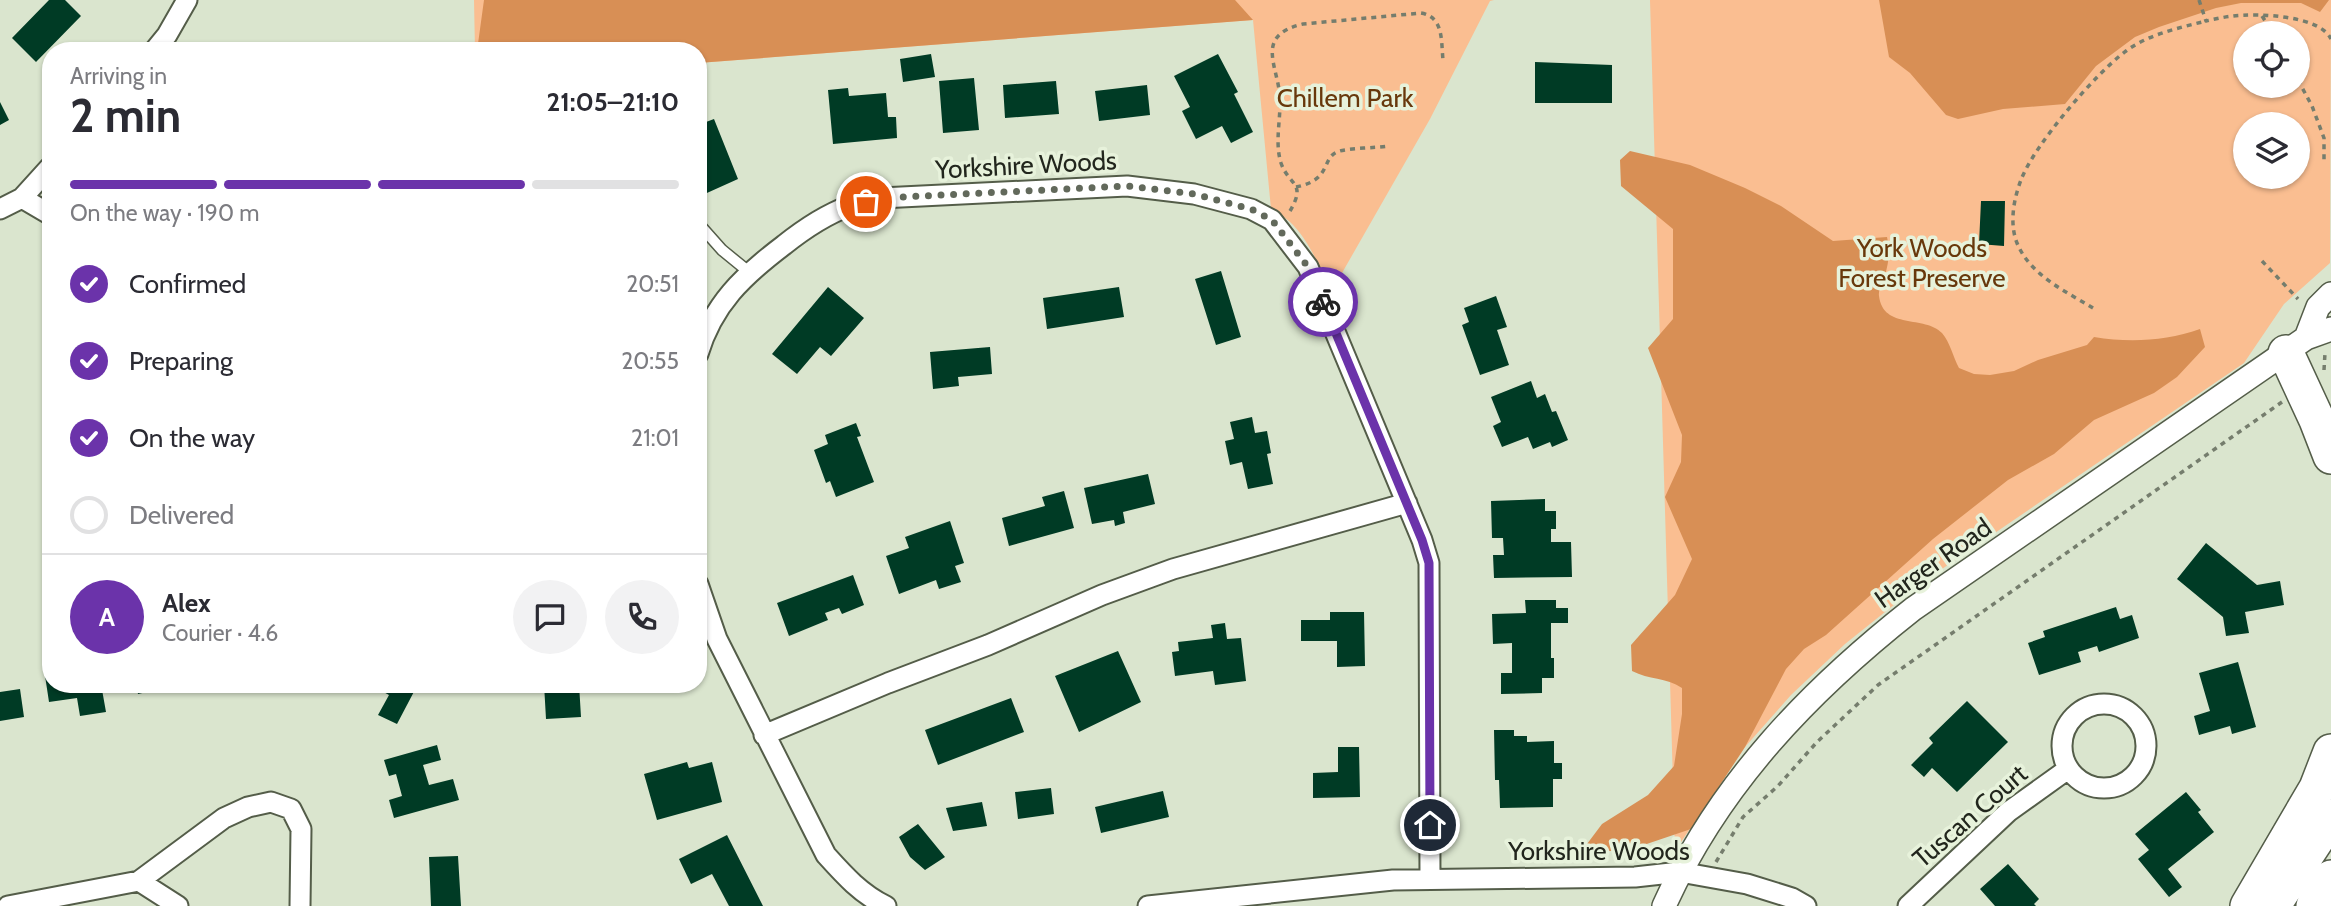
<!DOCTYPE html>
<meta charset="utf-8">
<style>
body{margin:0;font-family:Cabin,sans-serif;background:#f2f2f3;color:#2b2b33;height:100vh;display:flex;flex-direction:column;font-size:26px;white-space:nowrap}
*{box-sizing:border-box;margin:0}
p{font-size:23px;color:#7c7c81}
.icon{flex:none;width:38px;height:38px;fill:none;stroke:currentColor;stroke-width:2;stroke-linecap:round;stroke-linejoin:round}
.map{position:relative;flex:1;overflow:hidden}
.side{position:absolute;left:42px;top:42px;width:665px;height:651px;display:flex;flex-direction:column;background:#fff;border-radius:28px;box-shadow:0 2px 5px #0004}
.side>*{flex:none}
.buttons{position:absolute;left:2233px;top:21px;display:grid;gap:14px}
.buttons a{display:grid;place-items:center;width:77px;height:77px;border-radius:50%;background:#fff;box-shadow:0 2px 5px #0004;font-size:35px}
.pin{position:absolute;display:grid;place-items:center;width:60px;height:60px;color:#fff;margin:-30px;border:4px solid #fff;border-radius:50%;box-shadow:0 2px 7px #0007}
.courier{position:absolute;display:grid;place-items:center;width:70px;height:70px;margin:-35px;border:5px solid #6b33aa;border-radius:50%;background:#fff;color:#222;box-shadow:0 2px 9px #0007}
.overview em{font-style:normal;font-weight:700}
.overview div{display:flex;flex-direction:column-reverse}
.overview{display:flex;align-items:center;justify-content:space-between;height:119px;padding:0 28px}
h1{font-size:46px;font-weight:700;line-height:52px}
.bar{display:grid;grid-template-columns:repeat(4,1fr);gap:10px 7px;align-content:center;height:84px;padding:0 28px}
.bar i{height:9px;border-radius:5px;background:#e1e1e2}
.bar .on{background:#6b33aa}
.bar p{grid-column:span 4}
.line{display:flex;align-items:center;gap:18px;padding:0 28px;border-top:2px solid #e1e1e2}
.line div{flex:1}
.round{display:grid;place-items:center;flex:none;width:74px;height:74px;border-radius:37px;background:#f2f2f3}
ol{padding:0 28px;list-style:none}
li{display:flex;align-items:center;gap:21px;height:77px}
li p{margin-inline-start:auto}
li .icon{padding:7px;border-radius:50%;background:#6b33aa;color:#fff;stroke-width:4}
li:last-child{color:#7c7c81}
li i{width:38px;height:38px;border:4px solid #e1e1e2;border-radius:50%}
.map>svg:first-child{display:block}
.green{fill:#fabe91;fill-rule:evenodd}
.forest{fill:#d88f55}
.building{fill:#003b25}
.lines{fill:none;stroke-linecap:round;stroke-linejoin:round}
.service-casing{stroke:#545d49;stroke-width:13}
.minor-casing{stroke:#545d49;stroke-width:23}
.tertiary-casing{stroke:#545d49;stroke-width:26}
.motorway-casing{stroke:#545d49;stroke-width:38}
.path{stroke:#757d6d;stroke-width:3.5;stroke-dasharray:5 5;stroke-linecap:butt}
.service{stroke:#fff;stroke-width:10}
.minor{stroke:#fff;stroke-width:19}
.tertiary{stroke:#fff;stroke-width:23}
.motorway{stroke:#fff;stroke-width:35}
.done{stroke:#62695b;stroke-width:7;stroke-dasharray:0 12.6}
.route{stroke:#6b33aa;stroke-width:9}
.labels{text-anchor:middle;stroke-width:7;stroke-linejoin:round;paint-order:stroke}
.park-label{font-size:26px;fill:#68380b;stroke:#e7f2db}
.street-label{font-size:26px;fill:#22261d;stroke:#e7f2db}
</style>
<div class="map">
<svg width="2331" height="906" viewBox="0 0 2331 906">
<rect width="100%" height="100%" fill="#dae5ce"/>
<path class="green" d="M474,0H1494L1490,1L1430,119L1330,294C1322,270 1309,240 1290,222C1285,217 1277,213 1271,209L1253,20L698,63V51H475Z
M1650,0H2331L2330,263L2284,304L2244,363L1920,584L1845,644L1791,695L1745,747L1675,851ZM2245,33H2298V86H2245ZM2245,124H2298V177H2245Z"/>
<path class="forest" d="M484,0H1235L1253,20L698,63V51H477Z
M1879,0H2329L2320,12L2301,3H2241L2216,8L2159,27L2135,37L2096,66L2065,104L2003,109L1958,119L1946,115L1910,73L1889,57Z
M1630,151L1690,165L1745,188L1781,206L1833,241L1887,237C1890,251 1889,262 1885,275C1883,282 1878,290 1879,296C1883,330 1925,315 1942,333C1950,342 1953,357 1959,368L1974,374L1990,375L2014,371L2038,360L2087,345L2094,337C2130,343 2166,341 2200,329L2205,347L2177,377L2154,393L2094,420L2054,454L2008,480L1933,539L1826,635L1804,649L1786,669L1745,747L1691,829L1626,851H1599L1587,844L1602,824L1648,795L1674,766L1682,714V688C1666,677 1649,680 1632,671L1631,645L1675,595L1692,559L1665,497L1681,462L1682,435L1648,348L1673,319V229L1621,186L1620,160Z"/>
<path class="building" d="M49,0H65L81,16L36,62L12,38Z
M931,54L935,77L903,82L900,59Z
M1218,54L1238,92L1234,94L1253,132L1231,143L1222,126L1196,139L1182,111L1190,107L1174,76Z
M1535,62L1612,65V103H1535Z
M974,78L979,130L943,133L939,81Z
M1056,81L1059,114L1005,118L1003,85Z
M1147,85L1150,115L1099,121L1095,91Z
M848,88L849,96L886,93L888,117H896L897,138L833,144L828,90Z
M0,102L9,120L0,125Z
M714,119L738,179L698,197V125Z
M1981,201H2005L2004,246L1979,244Z
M1221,271L1241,337L1216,345L1195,279Z
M828,287L864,318L831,356L820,347L797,374L772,354Z
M1119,287L1124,317L1047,329L1043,298Z
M1496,296L1507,327L1497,330L1509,365L1480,375L1462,325L1469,322L1464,308Z
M990,347L992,374L958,377L959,386L933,389L930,352Z
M1531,381L1537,398L1545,394L1552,412L1556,411L1568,440L1552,447L1550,442L1533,449L1528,437L1502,447L1493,426L1501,422L1491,397Z
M1252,417L1255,433L1267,431L1271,453L1267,454L1273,484L1248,489L1242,462L1230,465L1225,441L1234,439L1230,422Z
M856,423L861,436L857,437L874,482L836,497L830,481L826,483L814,450L828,444L825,435Z
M1148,474L1155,504L1123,512L1125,523L1115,526L1114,520L1092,524L1084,488Z
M1064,491L1074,528L1009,546L1002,518L1045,506L1042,497Z
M1545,499V511H1556V529H1551V542H1571L1572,577L1494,578L1493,555H1504L1503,538H1492L1491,501Z
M950,521L964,563L955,566L961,582L939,589L936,580L899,594L886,556L909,548L905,537Z
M2206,543L2257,585L2280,581L2284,605L2245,612L2249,633L2226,636L2223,617L2177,579Z
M853,575L864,605L842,614L839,608L825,613L828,620L789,636L777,603Z
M1525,600H1556V608H1568V623H1551V658H1554V678H1542V693L1501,694V673H1512V643L1493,644L1492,614L1526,613Z
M2116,607L2120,619L2132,615L2139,638L2099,652L2097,646L2078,652L2081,662L2039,675L2028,643L2045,637L2043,631Z
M1330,612H1364L1365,666L1337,667V641H1301V620H1330Z
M1225,623L1227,639L1241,638L1246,681L1215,685L1213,671L1175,676L1172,652L1179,651L1178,642L1213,638L1211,625Z
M1118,651L1141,702L1079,732L1055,676Z
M2238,662L2256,727L2232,734L2230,726L2199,735L2194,716L2210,711L2199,673Z
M51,668V684H101L106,712L80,716L77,698L49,702L44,669Z
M136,684H163L164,688L138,694Z
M369,684H418L397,724L378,715L389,695Z
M544,684H579L581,717L546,719Z
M20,689L24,717L0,721V692Z
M1011,698L1024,732L938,765L925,730Z
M1967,701L2008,742L1957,792L1932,768L1924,777L1911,765L1933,743L1929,738Z
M1494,730H1514V736H1527V742L1554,741V763H1562V779H1553V807L1500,808L1499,780H1495Z
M437,745L441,760L423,765L429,785L453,779L459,800L394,818L389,800L402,796L396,774L389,776L384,760Z
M1338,747H1359L1360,797L1313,798V773L1338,772Z
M687,762L689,768L712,762L722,802L657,820L644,774Z
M1051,788L1054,814L1018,819L1015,792Z
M1163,791L1169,817L1101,833L1095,807Z
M2186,792L2201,810L2198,812L2214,832L2168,869L2182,887L2169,897L2138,859L2149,850L2135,834Z
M982,802L987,826L953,831L946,808Z
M918,824L945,857L925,870L910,857L899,837Z
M727,835L763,906H729L712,874L691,884L679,859Z
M458,856L461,906H431L429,857Z
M2008,864L2039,899L2034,904L2036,906H1995L1980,889Z"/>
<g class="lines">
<g class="service-casing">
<path id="service" d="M698,223L722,250L749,272"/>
</g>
<g class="minor-casing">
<path id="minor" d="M154,51L167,35L187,0
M22,198L51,215
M0,209L22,198L51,166
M698,354C713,304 743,276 784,245C804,229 825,215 849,206C859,202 871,201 881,198L1127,186L1194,194L1251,209L1272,220L1308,267L1422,540L1429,563L1430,878
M698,584L717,639L826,855C844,875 861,894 886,906
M2062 746a42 42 0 1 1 84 0a42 42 0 1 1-84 0Z
M764,735L888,683L988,645L1102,595L1173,569L1407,503
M139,881L178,906
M8,906L139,881L224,818L248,807L271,802L291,809L301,829L300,906
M1148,906L1393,880L1635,877L1680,872L1747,884L1792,898L1806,906
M1908,906L2008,812L2068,769"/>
</g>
<g class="tertiary-casing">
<path id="tertiary" d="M2306,338L2318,307L2331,294
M1664,906C1719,784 1809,691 1913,609L2306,338L2331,329"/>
</g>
<g class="motorway-casing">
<path id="motorway" d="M2286,353L2317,420L2331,456
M2279,896L2331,817
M2248,906L2317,788L2331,752
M2314,906L2331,878"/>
</g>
<path class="path" d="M2199,0L2206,21C2215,19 2224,17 2233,16C2256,13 2320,15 2331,39
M2262,16L2273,33
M2298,80L2312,106L2324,138V162
M1296,187C1332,180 1321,159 1337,152C1345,148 1377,148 1388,146
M1290,211C1307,182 1289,186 1281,163C1275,144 1280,123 1280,103C1281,69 1251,36 1303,24L1421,13C1444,17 1441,41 1443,60
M2262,261L2298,299
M2093,308C2065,291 2030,275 2017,243C2009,223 2014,198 2021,180C2034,145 2096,73 2126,51C2149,34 2179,28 2206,21
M2324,370L2325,353
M1716,862L1743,817L1778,786L1817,742L1878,685L2282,402"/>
<use href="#service" class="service"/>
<use href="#minor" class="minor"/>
<use href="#tertiary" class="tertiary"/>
<use href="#motorway" class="motorway"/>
</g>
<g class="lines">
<path class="done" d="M866,202L881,198L1127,186L1194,194L1251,209L1272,220L1308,267L1323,302"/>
<path class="route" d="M1323,302L1422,540L1429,563L1430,825"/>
</g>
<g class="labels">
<g class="park-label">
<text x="1345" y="107">Chillem Park</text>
<text x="1922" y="257">York Woods<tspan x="1922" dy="30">Forest Preserve</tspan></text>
</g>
<g class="street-label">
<text transform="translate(1026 165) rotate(-3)" y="9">Yorkshire Woods</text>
<text transform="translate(1933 563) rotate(-35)" y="9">Harger Road</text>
<text transform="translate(1970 816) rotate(-41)" y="9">Tuscan Court</text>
<text x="1599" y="860">Yorkshire Woods</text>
</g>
</g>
</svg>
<div class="buttons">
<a><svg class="icon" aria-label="locate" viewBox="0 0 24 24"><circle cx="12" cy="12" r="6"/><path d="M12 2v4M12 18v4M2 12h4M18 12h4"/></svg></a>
<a><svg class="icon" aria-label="layers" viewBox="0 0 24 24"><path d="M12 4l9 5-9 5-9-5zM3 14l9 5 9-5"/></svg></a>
</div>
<div class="pin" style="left:866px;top:202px;background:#ea580c"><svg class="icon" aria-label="bag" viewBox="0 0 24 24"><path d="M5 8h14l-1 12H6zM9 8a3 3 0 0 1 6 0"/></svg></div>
<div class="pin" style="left:1430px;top:825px;background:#1f2937"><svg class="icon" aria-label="home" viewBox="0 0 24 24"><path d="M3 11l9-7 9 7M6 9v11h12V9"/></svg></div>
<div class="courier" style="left:1323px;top:302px"><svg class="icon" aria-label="bike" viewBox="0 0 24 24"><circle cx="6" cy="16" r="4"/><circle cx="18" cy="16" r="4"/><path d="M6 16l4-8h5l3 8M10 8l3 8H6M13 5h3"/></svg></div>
<section class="side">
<div class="overview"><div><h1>2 min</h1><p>Arriving in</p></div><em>21:05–21:10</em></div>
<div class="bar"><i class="on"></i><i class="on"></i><i class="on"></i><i></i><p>On the way · 190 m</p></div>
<ol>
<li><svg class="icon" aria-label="check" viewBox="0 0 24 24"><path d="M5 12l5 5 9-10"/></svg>Confirmed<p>20:51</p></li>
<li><svg class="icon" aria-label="check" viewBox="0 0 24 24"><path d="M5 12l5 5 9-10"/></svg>Preparing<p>20:55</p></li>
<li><svg class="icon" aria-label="check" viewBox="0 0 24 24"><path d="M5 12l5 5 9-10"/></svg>On the way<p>21:01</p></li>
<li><i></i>Delivered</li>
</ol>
<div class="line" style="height:126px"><b class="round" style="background:#6b33aa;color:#fff">A</b><div><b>Alex</b><p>Courier · 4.6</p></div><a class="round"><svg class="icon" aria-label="chat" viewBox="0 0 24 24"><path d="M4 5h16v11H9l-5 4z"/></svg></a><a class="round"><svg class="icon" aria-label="phone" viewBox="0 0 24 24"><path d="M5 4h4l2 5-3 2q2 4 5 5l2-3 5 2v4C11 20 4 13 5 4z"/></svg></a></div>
</section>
</div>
